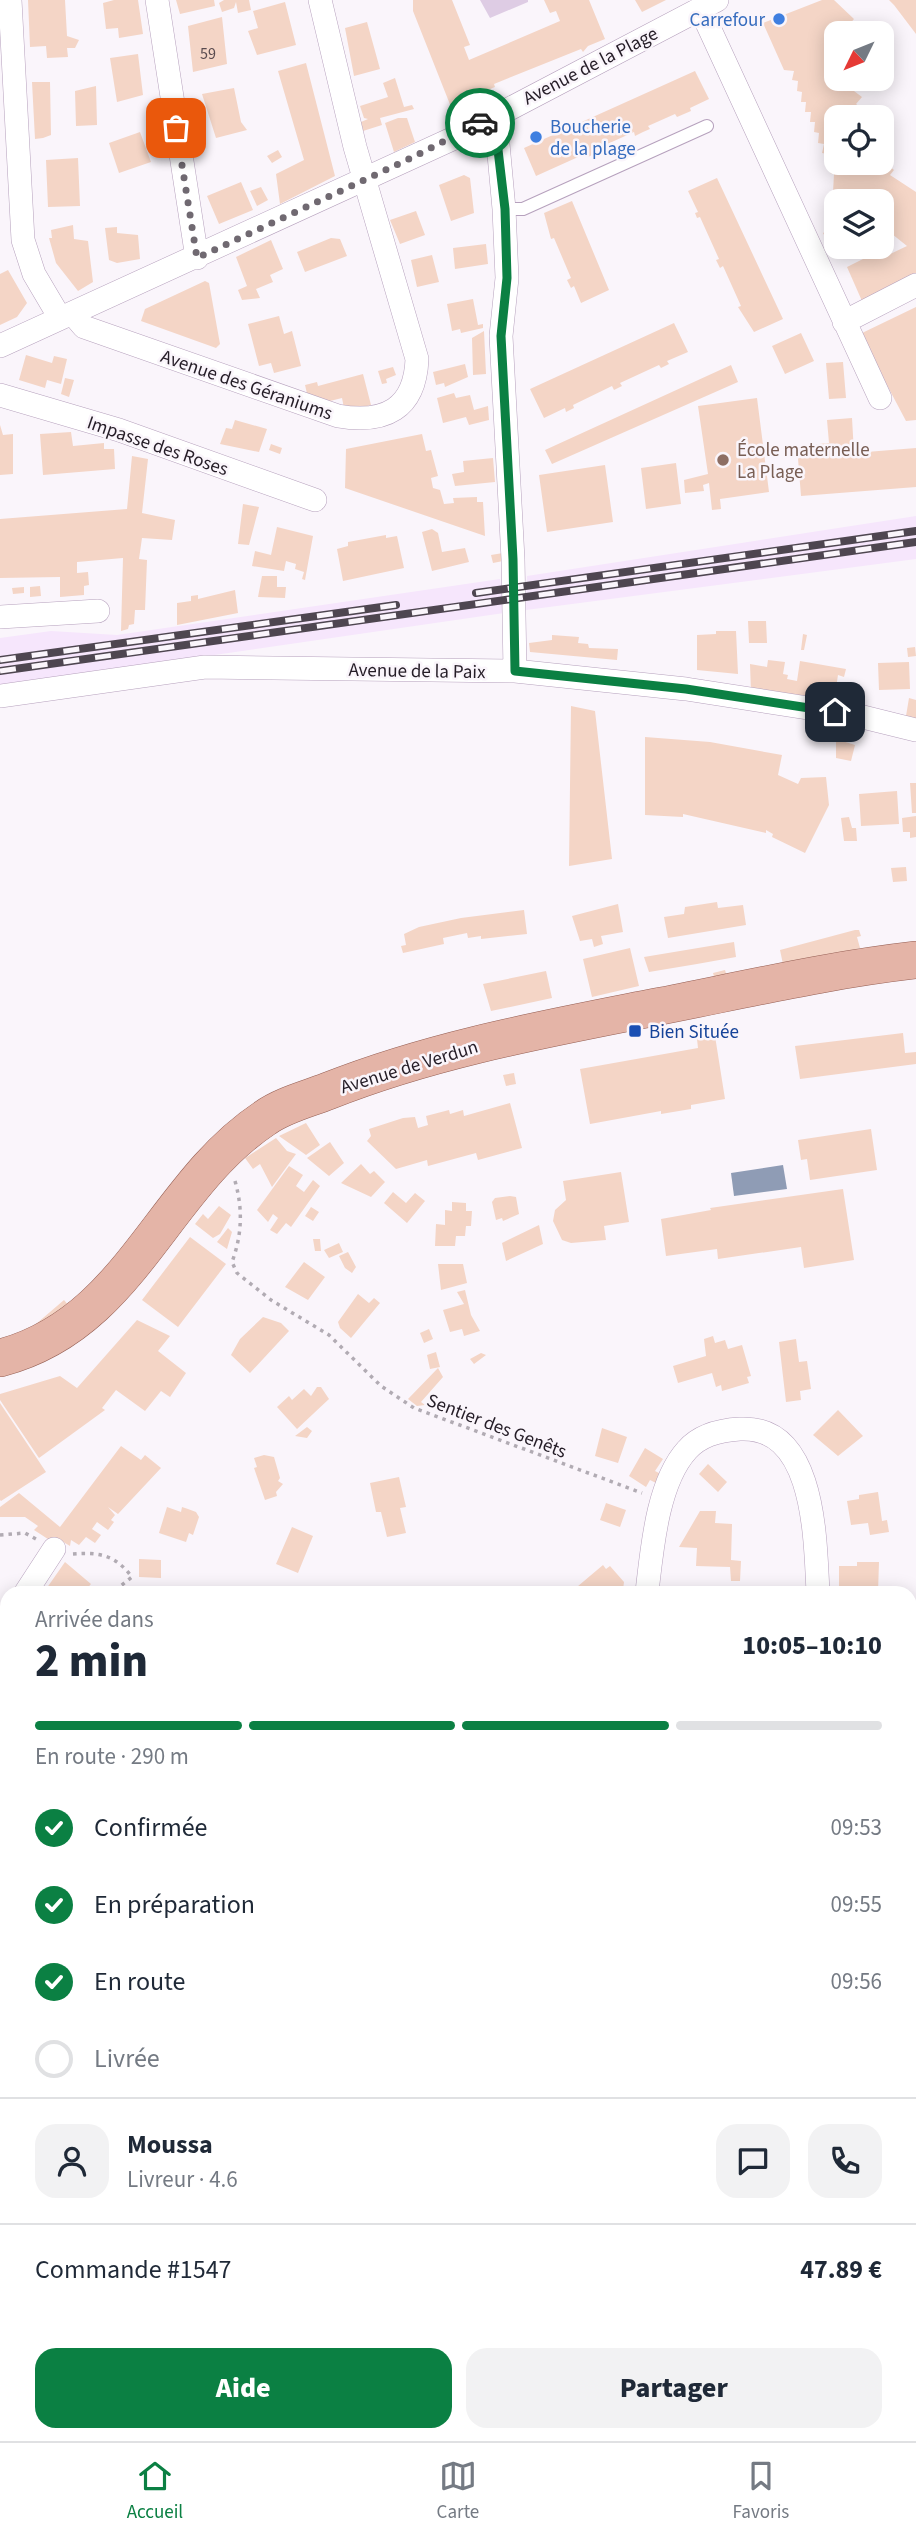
<!DOCTYPE html>
<html lang="fr">
<meta charset="utf-8">
<style>
body{margin:0;font-family:"Source Sans 3",sans-serif;background:#f2f2f3;color:#1f2937;height:100vh;display:flex;flex-direction:column;font-size:26px;white-space:nowrap}
*{box-sizing:border-box;margin:0}
p{font-size:23px;color:#747a83}
.icon{flex:none;width:38px;height:38px;fill:none;stroke:currentColor;stroke-width:2;stroke-linecap:round;stroke-linejoin:round}
.map{position:relative;flex:1;overflow:hidden}
.side{position:absolute;left:0px;top:1586px;width:917px;height:856px;display:flex;flex-direction:column;background:#fff;border-radius:21px 21px 0 0;box-shadow:0 4px 18px #0003}
.side>*{flex:none}
.needle{width:46px;rotate:227deg}
.controls{position:absolute;left:824px;top:21px;display:grid;gap:14px}
.controls a{display:grid;place-items:center;width:70px;height:70px;border-radius:14px;background:#fff;box-shadow:0 4px 18px #0003;font-size:35px}
.pin{position:absolute;display:grid;place-items:center;width:60px;height:60px;color:#fff;margin:-30px;border-radius:14px;box-shadow:0 4px 10px #0006}
.courier{position:absolute;display:grid;place-items:center;width:70px;height:70px;margin:-35px;border:5px solid #0b8043;border-radius:50%;background:#fff;color:#222;box-shadow:0 2px 9px #0007}
.overview em{font-style:normal;font-weight:800}
.overview div{display:flex;flex-direction:column-reverse}
.overview{display:flex;align-items:center;justify-content:space-between;height:119px;padding:0 35px}
h1{font-size:46px;font-weight:800;line-height:52px}
.bar{display:grid;grid-template-columns:repeat(4,1fr);gap:10px 7px;align-content:center;height:84px;padding:0 35px}
.bar i{height:9px;border-radius:5px;background:#e0e1e3}
.bar .current{background:#0b8043}
.bar p{grid-column:span 4}
.line{display:flex;align-items:center;gap:18px;padding:0 35px;border-top:2px solid #e0e1e3}
.line div{flex:1}
.round{display:grid;place-items:center;flex:none;width:74px;height:74px;border-radius:21px;background:#f2f2f3}
ol{padding:0 35px;list-style:none}
li{display:flex;align-items:center;gap:21px;height:77px}
li p{margin-inline-start:auto}
li .icon{padding:7px;border-radius:50%;background:#0b8043;color:#fff;stroke-width:4}
li:last-child{color:#747a83}
li i{width:38px;height:38px;border:4px solid #e0e1e3;border-radius:50%}
.action{display:flex;gap:14px;margin-top:auto;padding:14px 35px}
.action a{flex:1;height:80px;border-radius:21px;background:#0b8043;color:#fff;font-size:28px;font-weight:800;line-height:80px;text-align:center}
.action a+a{background:#f2f2f3;color:#1f2937}
.tab-bar{display:flex;justify-content:space-around;align-items:center;height:98px;border-top:2px solid #e0e1e3;background:#fff;font-size:19px;color:#747a83}
.tab-bar a{display:grid;justify-items:center;gap:4px}
.tab-bar .current{color:#0b8043}
.map>svg:first-child{display:block}
.built{fill:#f6e6fc}
.green{fill:#decce4}
.water{fill:#8f9cb5}
.building{fill:#f4d5c6}
.lines{fill:none;stroke-linecap:round;stroke-linejoin:round}
.service-casing{stroke:#b6a1bd;stroke-width:14}
.minor-casing{stroke:#b6a1bd;stroke-width:24}
.primary-casing{stroke:#955f54;stroke-width:38}
.path{stroke:#b1abb3;stroke-width:3.5;stroke-dasharray:3.5 5;stroke-linecap:butt}
.service{stroke:#fff;stroke-width:12}
.minor{stroke:#fff;stroke-width:23}
.primary{stroke:#e4b4a7;stroke-width:37}
.rail-casing{stroke:#4e4650;stroke-width:8}
.rail{stroke:#faf5fb;stroke-width:5;stroke-dasharray:16;stroke-linecap:butt}
.done{stroke:#706971;stroke-width:7;stroke-dasharray:0 12.6}
.route{stroke:#0b8043;stroke-width:9}
.shop-dot{fill:#3f7fe0;stroke:#faf5fb;stroke-width:2.5}
.education-dot{fill:#8d6e63;stroke:#faf5fb;stroke-width:2.5}
.transit-dot{fill:#1a4fb4;stroke:#faf5fb;stroke-width:2.5}
.labels{text-anchor:middle;stroke-width:5;stroke-linejoin:round;paint-order:stroke}
.number-label{font-size:16px;fill:#594b4f}
.shop-label{font-size:19px;fill:#366cbe;stroke:#faf5fb;text-anchor:end}
.street-label{font-size:19px;fill:#251d27;stroke:#faf5fb}
.education-label{font-size:19px;fill:#785e54;stroke:#faf5fb;text-anchor:start}
.transit-label{font-size:19px;fill:#164399;stroke:#faf5fb;text-anchor:start}
</style>
<div class="map">
<svg width="916" height="2441" viewBox="0 0 916 2441">
<rect width="100%" height="100%" fill="#faf5fb"/>
<path class="built" d="M916,516V559L526,610L527,576Z
M500,579L504,613L0,686V638L51,631L117,635Z"/>
<path class="green" d="M480,0H528V2L490,18Z"/>
<path class="water" d="M783,1165L787,1189L734,1196L731,1173Z"/>
<path class="building" d="M28,0H65L67,36L79,40L75,48H67L68,57L47,58L46,46L30,47Z
M114,0H138L143,34L119,38L118,28L106,29L103,3Z
M176,0H214L215,6L180,14Z
M224,0H249L251,10L238,13L236,2L234,8L222,12L219,3Z
M413,0H452L470,45L464,47L469,60L560,21L556,11L550,13L544,0H589L605,39L588,46L583,52L581,49L494,84L495,87L470,97L474,107L457,113L454,106L451,107L413,11Z
M635,0H666L642,12Z
M822,0H834L854,19L842,33H836L831,44L836,49V79L856,81L850,88L862,97L856,104L868,113L864,117H836V163H882V160L894,170L890,175L916,192V284L862,301L847,267L883,249L886,256L907,246L882,226V201H837V193L833,192L834,174L830,173L831,164H827V154L822,153L824,144L818,143L819,133L814,132L815,122H810L811,112H805L806,102H801L802,92L797,91L798,81L792,80L794,71L784,70L763,23Z
M889,0H916V34L894,5Z
M285,2L296,45L257,55L248,31L258,28L253,11Z
M222,17L227,64L193,72L188,26Z
M367,22L380,69L354,76L345,28Z
M138,54L143,95L117,102L110,58Z
M306,63L335,176L280,204L276,174L304,160L278,71Z
M695,71L709,99L690,108L691,111L677,117L675,114L648,126L650,129L643,132L635,136L634,132L594,150L596,153L588,157L587,153L536,176L524,148Z
M395,78L404,107L412,105L414,109L380,118L382,125L363,131L361,122L368,119L364,118L360,106L388,97L383,83Z
M32,82H50L51,135L43,138L35,139Z
M96,86L97,125L76,126L75,91Z
M234,88L241,122L247,130L216,138L202,94Z
M398,118H407L415,142L394,152L385,123Z
M140,132L151,162L119,173L109,143Z
M278,150L282,157L272,163L267,156Z
M78,158L80,206L48,207L46,160Z
M464,175L470,178L474,213L451,221L439,185Z
M717,178L783,319L754,332L738,307L741,306L723,266L720,268L716,260L719,259L700,217L697,218L695,213L698,212L688,191Z
M241,182L253,210L219,224L207,196Z
M261,187L268,200L257,206L250,191Z
M572,201L609,290L581,303L574,286L571,288L567,280L571,278L554,238L551,239L544,213Z
M416,211L425,235L400,244L390,220Z
M73,225L74,239L88,241L93,282L78,291L56,263L49,238H52L51,230Z
M836,226V237L828,242L823,233Z
M117,227V233L138,235L140,259L117,263L109,260L105,228Z
M331,238L340,239L347,256L305,272L297,252Z
M271,240L283,269L270,275L273,282L256,289L260,298L242,300L238,290L247,286L236,257Z
M486,244L488,264L455,269L453,248Z
M432,255L439,282L417,287L411,260Z
M8,270L27,303L17,317L0,325V274Z
M205,281L209,283L220,344L216,348L141,321L145,309Z
M473,299L478,325L483,324V328L461,333L460,329L452,331L447,304Z
M916,307V420L906,421L860,334Z
M279,316L284,334L292,331L301,366L274,373L271,363L259,366L248,324Z
M674,323L688,352L667,361L669,364L661,368L659,365L620,383L622,386L614,390L612,386L573,405L574,408L566,412L565,408L544,418L530,389Z
M484,331L486,374L473,375L472,338Z
M801,333L814,361L785,374L772,346Z
M26,355L52,363L54,356L67,359L61,384L47,380L45,388L19,380Z
M843,362L846,398L829,399L826,363Z
M465,364L468,377L445,387L444,383L436,385L433,372Z
M731,365L738,382L552,464L545,450Z
M393,367L396,375L386,379L387,383L382,384L378,371Z
M363,374L371,405L355,409L354,406L344,408L342,398L322,403L309,402L305,385L317,382L318,386Z
M65,378L74,380L69,397L61,394Z
M454,393L456,398L470,395L474,410L488,406L489,420L469,425L466,417L443,423L437,398Z
M757,398L769,492L720,499L721,509L712,510L709,483L703,485L704,491L685,493L684,480L708,474L698,406Z
M852,418L854,453L916,448V487L801,496L797,446L829,443L827,420Z
M235,420L267,429L259,452L220,444L226,428L232,429Z
M0,425L3,435L13,434V474L0,475Z
M71,432L73,446L104,443V449H114L115,469L43,475L40,434Z
M422,434L426,451L431,450L438,476L431,478L433,488L440,490L444,504L454,503L453,498L477,497V502H483L485,536L345,488L346,449Z
M271,444L282,448L280,454L269,450Z
M132,456L148,459L142,513L175,520L172,540L142,538L139,559L147,560L145,610H135L134,624L129,625L128,629L121,631L123,558L77,562V573L88,572L89,585L84,586V595L60,597V577L0,578V519L127,509Z
M493,458L495,482L455,486L452,474L464,472L463,461Z
M676,463L681,504L646,509L641,468Z
M605,465L613,522L547,532L539,475Z
M243,504L259,507L249,545L238,544Z
M277,527L313,536L305,580L302,579L304,572L295,569L296,564L286,561L284,571L252,566L255,551L271,555Z
M432,529L438,533L442,552L465,548L469,562L432,571L422,532Z
M386,535V538L397,536L404,568L343,581L337,549L348,546V542Z
M503,553V561L493,563L491,555Z
M262,576H277V587H286L285,598L258,597Z
M40,586L41,596L30,597V587Z
M24,587V593L13,594L12,588Z
M235,590L238,613L177,625V603L191,601V596L198,595V599Z
M748,621H766L767,643H749Z
M716,631H736L738,674L697,670V635L716,634Z
M803,634L807,635L804,650H801Z
M552,635L579,637L578,643L588,644L589,648L618,649L617,660L530,652L529,643L552,640Z
M915,647L916,656L908,657L907,648Z
M768,660L785,662L783,674L788,675L787,679L797,681L800,661L846,669L844,677L838,675L834,701L751,692L750,664L767,667Z
M909,662L910,689L879,690L878,663Z
M909,698L916,700V719L906,716Z
M571,706L595,711L612,859L569,866Z
M645,737L710,742L782,755L778,775L798,784L801,778L826,777L829,805L805,853L772,837L773,834L766,830V833L683,814V817L645,815Z
M836,739L855,745L851,761L836,758Z
M910,783H916V813H912Z
M897,791L899,824L861,826L859,794Z
M916,816V837L910,838V832H903L902,818Z
M849,817L852,828H856L857,841H844L841,818Z
M906,867L907,881L893,882L891,868Z
M717,902L718,908L743,905L746,925L668,938L664,917L684,914L685,907Z
M618,904L623,932L601,936L603,944L594,947L592,939L580,941L572,916Z
M524,910L527,934L481,939V936L468,938L467,933L443,938L444,944L403,953L401,946L406,945L404,934L419,927L461,918Z
M855,930H859L861,936L857,937L860,948L784,969L780,950Z
M734,942L736,957L697,964L649,972L644,957Z
M630,948L639,986L592,997L583,959Z
M725,970L729,984L717,987L713,973Z
M546,971L552,998L491,1011L483,984Z
M903,1033L905,1053L916,1052V1064L800,1079L795,1046Z
M715,1036L725,1099L691,1105V1109L661,1114V1111L590,1124L580,1069L698,1048L697,1039Z
M514,1073L516,1084L506,1086L503,1075Z
M510,1103L522,1148L478,1160L476,1153L428,1166L427,1160L396,1169L367,1141L371,1136L369,1129L403,1118L415,1117L418,1128L428,1125L426,1116L449,1110L450,1114L463,1110L464,1116Z
M306,1123L320,1145L306,1155L279,1136Z
M871,1129L877,1170L810,1180L807,1159L801,1160L798,1140Z
M276,1138L287,1151L296,1154L272,1187L260,1164L253,1169L245,1158Z
M330,1142L344,1163L329,1176L307,1158Z
M361,1164L370,1174L374,1171L385,1182L371,1197L341,1183Z
M289,1166L303,1175L296,1186L304,1192L313,1180L320,1186L291,1227L286,1223L277,1234L270,1230L278,1218L273,1214L268,1222L257,1210Z
M621,1172L629,1222L604,1226L606,1240L571,1243L562,1240L553,1221L555,1210L566,1200L563,1181Z
M843,1189L854,1260L804,1268L801,1247L718,1259L717,1249L666,1256L661,1219L711,1210L710,1208Z
M393,1192L406,1203L415,1193L425,1201L407,1223L384,1203Z
M510,1196L516,1197L519,1214L503,1221L502,1218L496,1220L492,1202L495,1198Z
M452,1202L466,1203V1211H472L471,1226H466L465,1236H456L455,1246H435L436,1224L445,1225V1210L452,1211Z
M219,1206L231,1215L220,1234L213,1238L195,1224L203,1214L208,1219Z
M311,1207L319,1212L313,1221L305,1216Z
M539,1225L543,1244L506,1261L502,1243Z
M228,1228L232,1232L227,1249L217,1242Z
M190,1237L226,1264L178,1327L142,1300Z
M313,1239H320L321,1251H315Z
M339,1243L343,1252L329,1258L324,1250Z
M348,1252L356,1267L352,1273L345,1268L339,1256Z
M304,1262L325,1277L308,1300L285,1287Z
M438,1264H463L467,1283L441,1290Z
M465,1290L471,1315L480,1331L464,1336L462,1329L450,1332L443,1310L464,1304L457,1292Z
M358,1294L369,1303L374,1298L380,1303L351,1338L340,1328L338,1322Z
M64,1300L69,1306L41,1330L36,1324Z
M263,1317L281,1323L289,1331L250,1373L231,1355L240,1339Z
M137,1320L170,1336L158,1351L186,1373L170,1397L161,1391L145,1411L116,1390L102,1408L105,1410L39,1458L0,1400V1394L60,1376L77,1388Z
M429,1329L433,1339L424,1343L420,1333Z
M713,1336L715,1343L725,1340L728,1349L742,1345L751,1376L747,1377L749,1383L722,1391L721,1385L716,1387L712,1373L678,1383L673,1366L706,1356L704,1339Z
M796,1339L799,1362L807,1361L811,1389L800,1391L801,1400L786,1402L779,1342Z
M436,1352L440,1367L430,1369L427,1355Z
M481,1353L486,1355L474,1364L470,1359Z
M438,1368L443,1377L421,1402L425,1405L417,1406L408,1399Z
M317,1387H321L329,1399L297,1429L277,1407L289,1396L292,1400L304,1389L311,1396Z
M0,1403L46,1472L1,1501L0,1500Z
M838,1410L863,1436L838,1456L813,1435Z
M307,1427L312,1431L307,1438L295,1436Z
M602,1428L627,1437L618,1463L595,1456Z
M121,1446L141,1460L145,1455L161,1468L118,1514L108,1507L115,1515L111,1520L114,1522L108,1530L97,1522L92,1529L101,1535L95,1543L86,1537L79,1545L71,1540L70,1546L55,1537L51,1541L34,1530L38,1526L25,1517H0V1507L19,1493L60,1527Z
M645,1448L663,1459L655,1471L663,1475L658,1484L650,1480L646,1487L629,1476Z
M264,1455L274,1457L280,1478L278,1481L283,1484L276,1492L277,1496L265,1500L254,1468L257,1467L254,1458Z
M708,1464L727,1482L718,1492L699,1474Z
M399,1477L406,1507L400,1508L406,1533L387,1537L381,1512H376L370,1483Z
M878,1492L882,1521L887,1520L889,1532L870,1535L868,1523L851,1525L847,1501L859,1499V1495Z
M606,1503L626,1510L620,1527L600,1520Z
M167,1507L181,1512L182,1507L188,1509L196,1512L199,1517L193,1535L189,1533L186,1542L159,1533Z
M700,1511H716L715,1523L732,1524L731,1560L741,1561L740,1581H731L730,1567L696,1566L697,1548L679,1547Z
M292,1527L313,1536L298,1573L276,1564Z
M139,1559L161,1560V1578L139,1577Z
M65,1562L91,1584L84,1592H44Z
M857,1562H879L878,1592H839V1566H857Z
M603,1565L606,1569L610,1566L624,1582L623,1590L619,1592H571Z
M0,1648L7,1651V1690L2,1698Z
M913,1724H916V1740H912Z
M0,1756L7,1761L0,1770Z
M910,1781H915L916,1790V1828L910,1829Z
M0,1829H7V1842L0,1841Z
M0,2098H7V2296L0,2297Z
M0,2328L7,2331V2346L0,2344Z
M910,2330L916,2340L910,2347Z
M0,2372H7V2394H0Z
M30,2434H50L45,2441H38Z
M158,2434H173L183,2441H154Z
M263,2434H297L312,2438L313,2434H346L344,2441H261Z
M736,2434H740L746,2441H728Z
M383,2435L399,2441H373L374,2437L382,2439Z"/>
<g class="lines">
<g class="service-casing">
<path id="service" d="M504,209H523L707,126"/>
</g>
<g class="minor-casing">
<path id="minor" d="M10,0L23,240L34,274L60,318
M157,0L197,258
M700,8L880,398
M490,117L497,133L504,209L507,278L501,336L513,559L515,671
M72,313L84,327L338,416C385,424 415,409 417,359L355,147L320,0
M844,322L916,285
M0,346L452,139L717,0
M0,395L119,430L315,500
M0,617L98,611
M0,696L205,667L515,671L686,689L859,716L916,730
M26,1592L54,1549
M647,1592C652,1550 657,1483 687,1450C700,1435 721,1430 740,1429C816,1425 815,1540 818,1592
M0,1632L7,1621
M910,2257L916,2269
M576,2434L600,2441
M837,2434L841,2441
M663,2441L670,2434"/>
</g>
<g class="primary-casing">
<path id="primary" d="M0,1358C131,1324 161,1187 265,1118C283,1105 308,1099 328,1091C434,1049 545,1029 656,1007C743,990 828,970 916,960"/>
</g>
<path class="path" d="M235,1181C243,1209 242,1235 232,1262L237,1273L271,1300L329,1335L381,1386L414,1408L642,1493
M0,1535L25,1533L36,1539
M73,1554C100,1552 115,1555 132,1577L113,1592
M0,2033L7,2041"/>
<use href="#service" class="service"/>
<use href="#minor" class="minor"/>
<use href="#primary" class="primary"/>
<g class="rail-casing">
<path id="rail" d="M476,593L916,531
M0,660L396,605
M0,671L916,542"/>
</g>
<use href="#rail" class="rail"/>
</g>
<g class="lines">
<path class="done" d="M176,128L197,258L407,160L480,123"/>
<path class="route" d="M480,123L490,117L496,133L505,209L507,278L501,336L513,559L515,671L686,689L835,712"/>
</g>
<g class="shop-dot">
<circle cx="779" cy="19" r="7"/>
<circle cx="536" cy="137" r="7"/>
</g>
<circle class="education-dot" cx="723" cy="460" r="7"/>
<rect class="transit-dot" x="628" y="1024" width="14" height="14" rx="3.5"/>
<g class="labels">
<g class="number-label">
<text x="208" y="59">59</text>
</g>
<g class="shop-label">
<text x="765" y="26">Carrefour</text>
<text x="550" y="133" text-anchor="start">Boucherie<tspan x="550" dy="22">de la plage</tspan></text>
</g>
<g class="street-label">
<text transform="translate(590 65) rotate(-27)" y="7">Avenue de la Plage</text>
<text transform="translate(247 384) rotate(19)" y="7">Avenue des Géraniums</text>
<text transform="translate(158 445) rotate(19)" y="7">Impasse des Roses</text>
<text transform="translate(417 670) rotate(1)" y="7">Avenue de la Paix</text>
<text transform="translate(409 1066) rotate(-17)" y="7">Avenue de Verdun</text>
<text transform="translate(497 1425) rotate(21)" y="7">Sentier des Genêts</text>
</g>
<g class="education-label">
<text x="737" y="456">École maternelle<tspan x="737" dy="22">La Plage</tspan></text>
</g>
<g class="transit-label">
<text x="649" y="1038">Bien Située</text>
</g>
</g>
</svg>
<div class="controls">
<a><svg class="needle" viewBox="-14 -14 28 28"><path d="M0-13l5 13h-10z" fill="#e53935"/><path d="M0 13l5-13h-10z" fill="#747a83"/></svg></a>
<a><svg class="icon" aria-label="locate" viewBox="0 0 24 24"><circle cx="12" cy="12" r="6"/><path d="M12 2v4M12 18v4M2 12h4M18 12h4"/></svg></a>
<a><svg class="icon" aria-label="layers" viewBox="0 0 24 24"><path d="M12 4l9 5-9 5-9-5zM3 14l9 5 9-5"/></svg></a>
</div>
<div class="pin" style="left:176px;top:128px;background:#ea580c"><svg class="icon" aria-label="bag" viewBox="0 0 24 24"><path d="M5 8h14l-1 12H6zM9 8a3 3 0 0 1 6 0"/></svg></div>
<div class="pin" style="left:835px;top:712px;background:#1f2937"><svg class="icon" aria-label="home" viewBox="0 0 24 24"><path d="M3 11l9-7 9 7M6 9v11h12V9"/></svg></div>
<div class="courier" style="left:480px;top:123px"><svg class="icon" aria-label="car" viewBox="0 0 24 24"><path d="M5 17H2v-5l4-1 3-4h7l3 4 3 1v5h-3M9 17h6M6 11h13"/><circle cx="7" cy="17" r="2"/><circle cx="17" cy="17" r="2"/></svg></div>
<section class="side">
<div class="overview"><div><h1>2 min</h1><p>Arrivée dans</p></div><em>10:05–10:10</em></div>
<div class="bar"><i class="current"></i><i class="current"></i><i class="current"></i><i></i><p>En route · 290 m</p></div>
<ol>
<li><svg class="icon" aria-label="check" viewBox="0 0 24 24"><path d="M5 12l5 5 9-10"/></svg>Confirmée<p>09:53</p></li>
<li><svg class="icon" aria-label="check" viewBox="0 0 24 24"><path d="M5 12l5 5 9-10"/></svg>En préparation<p>09:55</p></li>
<li><svg class="icon" aria-label="check" viewBox="0 0 24 24"><path d="M5 12l5 5 9-10"/></svg>En route<p>09:56</p></li>
<li><i></i>Livrée</li>
</ol>
<div class="line" style="height:126px"><a class="round"><svg class="icon" aria-label="person" viewBox="0 0 24 24"><circle cx="12" cy="8" r="4"/><path d="M4 21q1-7 8-7t8 7"/></svg></a><div><b>Moussa</b><p>Livreur · 4.6</p></div><a class="round"><svg class="icon" aria-label="chat" viewBox="0 0 24 24"><path d="M4 5h16v11H9l-5 4z"/></svg></a><a class="round"><svg class="icon" aria-label="phone" viewBox="0 0 24 24"><path d="M5 4h4l2 5-3 2q2 4 5 5l2-3 5 2v4C11 20 4 13 5 4z"/></svg></a></div>
<div class="line" style="height:91px"><div>Commande #1547</div><b>47.89 €</b></div>
<div class="action"><a>Aide</a><a>Partager</a></div>
</section>
</div>
<nav class="tab-bar">
<a class="current"><svg class="icon" aria-label="home" viewBox="0 0 24 24"><path d="M3 11l9-7 9 7M6 9v11h12V9"/></svg>Accueil</a>
<a><svg class="icon" aria-label="map" viewBox="0 0 24 24"><path d="M3 6l6-2 6 2 6-2v14l-6 2-6-2-6 2zM9 4v14M15 6v14"/></svg>Carte</a>
<a><svg class="icon" aria-label="saved" viewBox="0 0 24 24"><path d="M7 4h10v16l-5-4-5 4z"/></svg>Favoris</a>
</nav>
